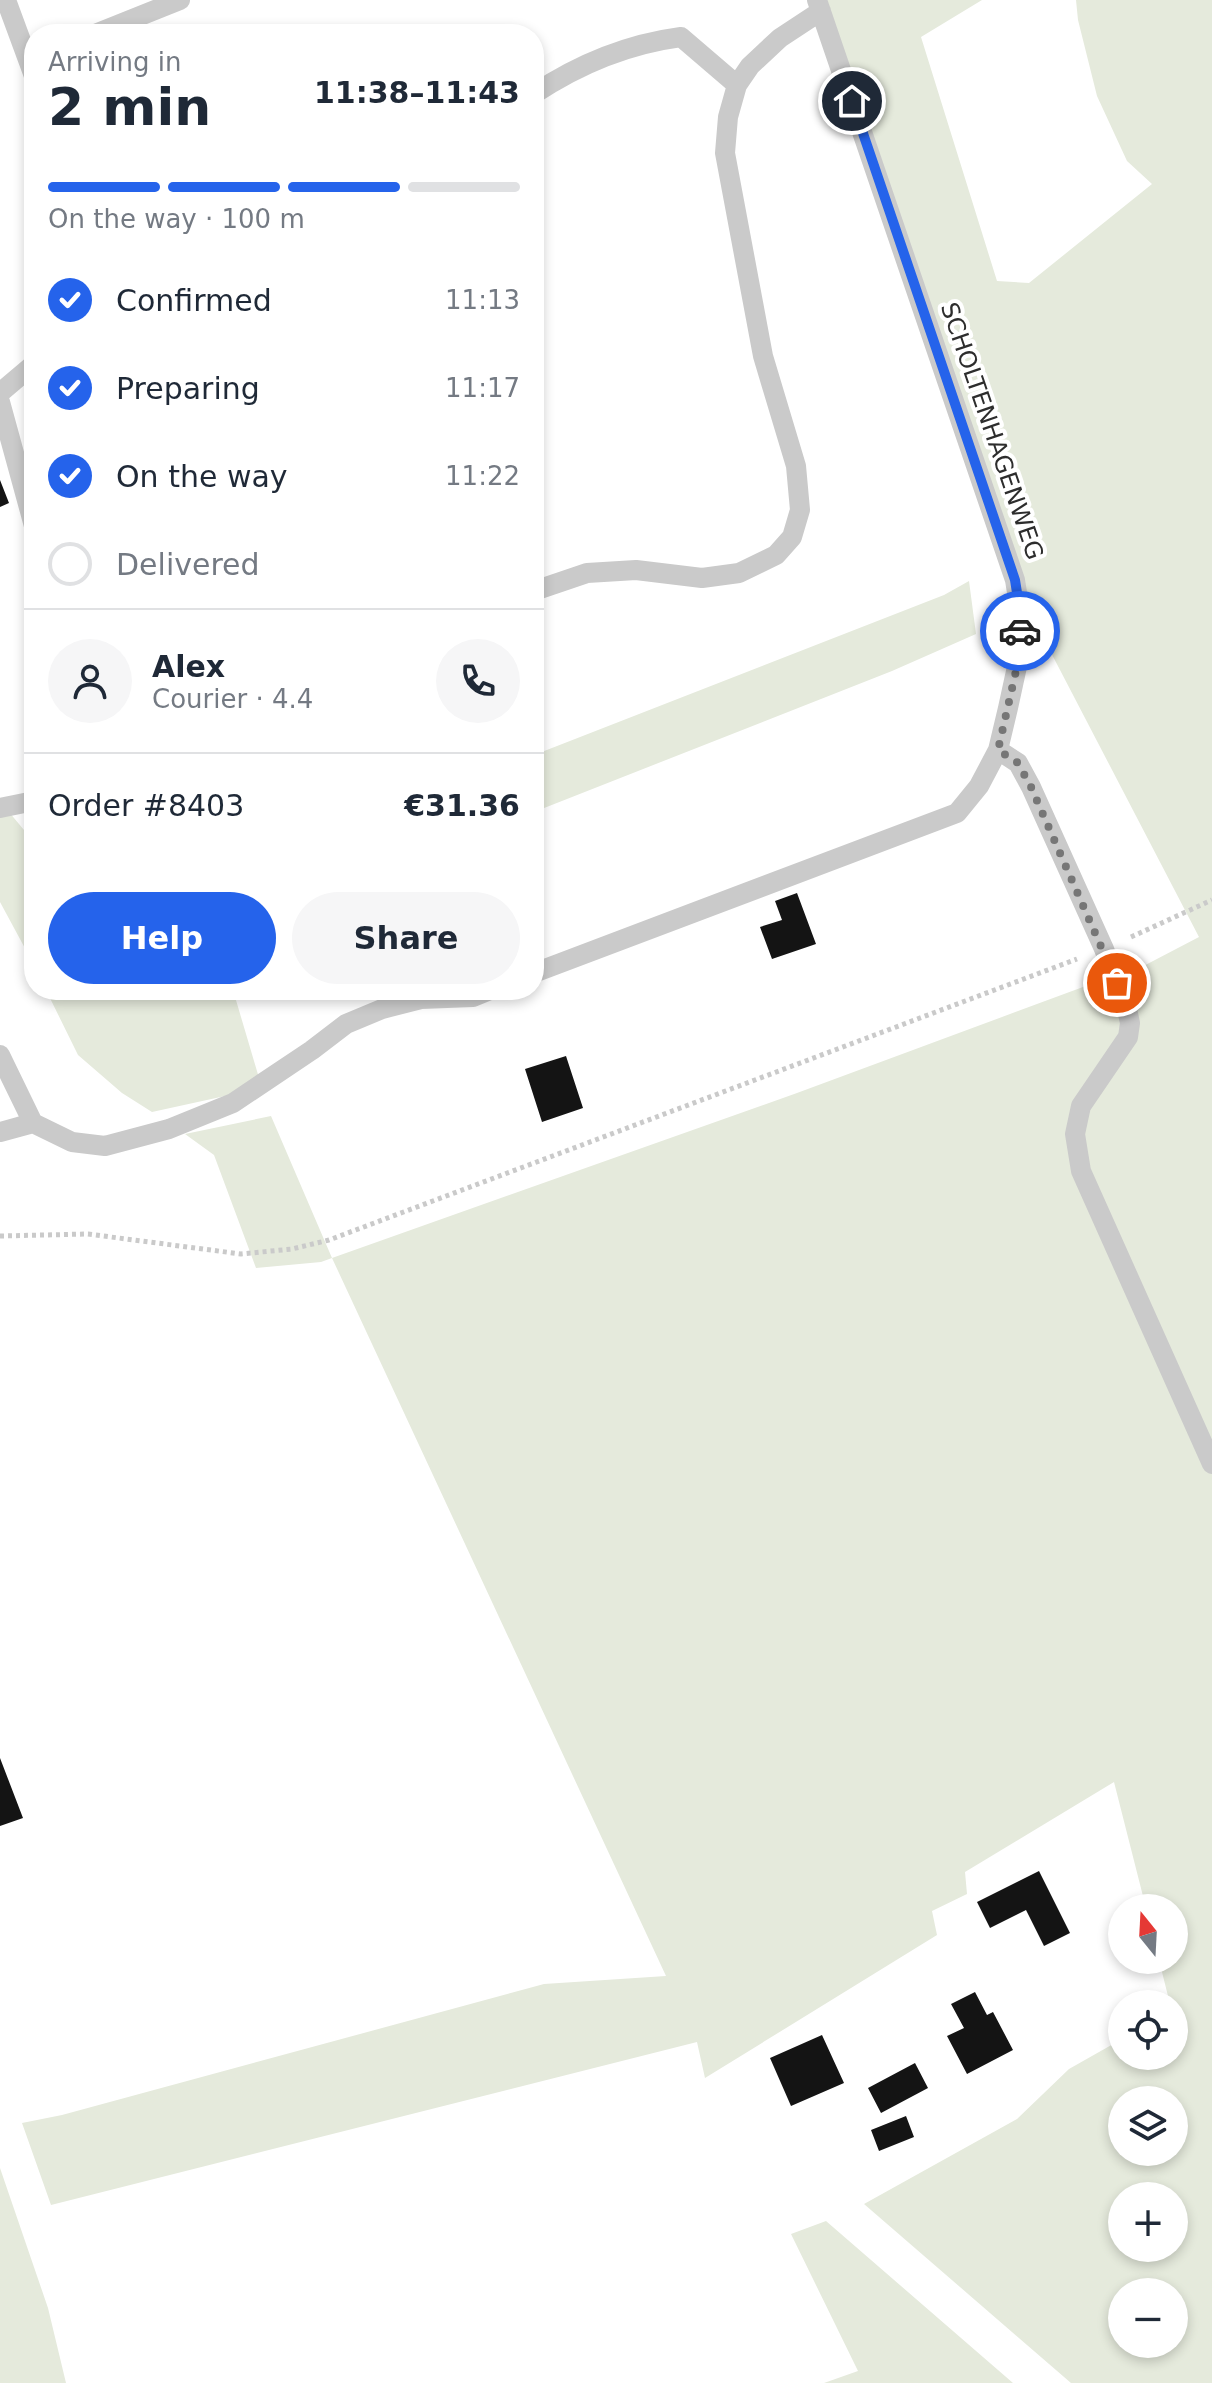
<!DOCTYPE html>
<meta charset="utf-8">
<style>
body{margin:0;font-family:"DejaVu Sans",sans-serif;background:#f6f6f7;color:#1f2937;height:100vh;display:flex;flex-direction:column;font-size:30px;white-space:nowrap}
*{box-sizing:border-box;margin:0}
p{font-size:26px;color:#747a83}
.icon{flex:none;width:44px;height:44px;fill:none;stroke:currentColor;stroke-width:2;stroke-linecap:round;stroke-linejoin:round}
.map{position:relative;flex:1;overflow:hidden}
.drawer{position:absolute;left:24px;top:24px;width:520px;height:976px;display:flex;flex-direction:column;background:#fff;border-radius:32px;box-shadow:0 4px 12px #0003}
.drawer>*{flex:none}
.needle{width:52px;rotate:342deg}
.buttons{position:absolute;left:1108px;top:1894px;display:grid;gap:16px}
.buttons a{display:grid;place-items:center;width:80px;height:80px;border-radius:50%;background:#fff;box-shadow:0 4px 12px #0003;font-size:40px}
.pin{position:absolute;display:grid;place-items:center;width:68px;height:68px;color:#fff;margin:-34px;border:4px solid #fff;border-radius:50%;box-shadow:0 2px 8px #0007}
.courier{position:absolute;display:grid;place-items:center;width:80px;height:80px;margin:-40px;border:6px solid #2563eb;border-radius:50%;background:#fff;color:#222;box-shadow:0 2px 10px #0007}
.head em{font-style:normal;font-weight:700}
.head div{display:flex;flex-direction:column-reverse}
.head{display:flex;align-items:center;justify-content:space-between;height:136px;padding:0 24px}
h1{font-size:52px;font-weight:700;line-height:60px}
.bar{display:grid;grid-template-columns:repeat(4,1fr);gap:12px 8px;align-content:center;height:96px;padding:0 24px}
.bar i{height:10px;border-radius:6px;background:#e0e1e3}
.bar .selected{background:#2563eb}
.bar p{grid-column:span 4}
.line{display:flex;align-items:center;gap:20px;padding:0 24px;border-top:2px solid #e0e1e3}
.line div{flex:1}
.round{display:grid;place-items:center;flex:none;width:84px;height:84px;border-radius:42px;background:#f6f6f7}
ol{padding:0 24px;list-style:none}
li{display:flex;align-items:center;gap:24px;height:88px}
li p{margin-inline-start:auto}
li .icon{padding:8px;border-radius:50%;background:#2563eb;color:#fff;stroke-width:4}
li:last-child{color:#747a83}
li i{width:44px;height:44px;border:4px solid #e0e1e3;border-radius:50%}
.action{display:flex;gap:16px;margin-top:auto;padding:16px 24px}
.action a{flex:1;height:92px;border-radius:48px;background:#2563eb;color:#fff;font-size:32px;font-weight:700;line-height:92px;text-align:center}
.action a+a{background:#f6f6f7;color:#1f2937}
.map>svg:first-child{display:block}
.green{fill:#e5eadc;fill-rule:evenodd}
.building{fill:#141414}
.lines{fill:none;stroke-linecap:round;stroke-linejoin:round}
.path{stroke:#cacaca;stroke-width:5;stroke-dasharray:4 4;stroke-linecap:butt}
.lane{stroke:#cacaca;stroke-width:20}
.done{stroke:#767676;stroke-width:8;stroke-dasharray:0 14.4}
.route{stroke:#2563eb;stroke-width:10}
.labels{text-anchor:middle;stroke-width:8;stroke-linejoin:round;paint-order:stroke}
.street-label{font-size:24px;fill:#2d2d2d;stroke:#fff}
</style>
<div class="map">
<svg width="1212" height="2383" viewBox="0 0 1212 2383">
<rect width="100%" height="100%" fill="#fff"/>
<path class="green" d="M827,0H982L921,37L997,281L1029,283L1152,184L1127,161L1097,96L1078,20L1076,0H1212V2383H1071L864,2204L1017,2119L1069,2069L1122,2039V2056H1174V2004H1170L1159,1960H1174V1908H1146L1114,1782L965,1872L967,1894L932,1911L937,1935L705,2078L697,2042L51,2205L22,2123L62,2115L544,1984L666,1976L332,1258L321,1262L256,1268L214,1155L185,1134L271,1116L332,1258L797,1093L1083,987L1132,972L1199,937L1034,620L1031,615L1018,608ZM1122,2100H1174V2152H1122ZM1122,2196H1174V2248H1122ZM1122,2292H1174V2344H1122Z
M969,581L976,634L892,671L534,812V755L944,595Z
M9,812L34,842V965L0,902V814Z
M46,990H233L262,1088L152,1112L122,1093L78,1055Z
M0,2168L48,2308L66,2383H0Z
M826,2221L1013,2383H824L858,2371L791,2234Z"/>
<path class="building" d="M0,480L9,503L0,507Z
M797,893L816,944L772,959L760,927L782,920L775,901Z
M566,1056L583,1108L542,1122L525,1069Z
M0,1758L23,1818L0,1826Z
M1039,1871L1070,1933L1044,1946L1026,1910L990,1928L977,1902Z
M975,1992L987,2015L993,2012L1013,2050L967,2074L947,2036L964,2028L951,2004Z
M822,2035L844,2083L791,2106L770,2058Z
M915,2063L928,2088L881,2113L868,2088Z
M906,2116L914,2137L879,2151L871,2130Z"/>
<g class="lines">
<path class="path" d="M1131,937L1212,900
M0,1236L88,1234L241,1254L292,1249L329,1240L1077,959"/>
<path class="lane" d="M6,0L34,76
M95,34L180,0
M534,94C579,64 628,44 681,37L737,85
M0,393L34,364
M0,402L34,526
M534,591L587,573L636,570L702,578L739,573L776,555L792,537L800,510L796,466L763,356L725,153L728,117L737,85L750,66L780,38L821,11
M998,750L1018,763L1031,787L1104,949L1127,1009L1130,1023L1128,1037L1081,1106L1075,1134L1081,1171L1212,1464
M0,808L34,801
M534,973L957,813L979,786L998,750L1008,708L1018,662L1021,618L1015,580L817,0
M0,1055L33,1123L72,1142L105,1146L169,1129L233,1103L312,1050L346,1024L382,1009L421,999L473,997L490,990
M0,1132L33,1123"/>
</g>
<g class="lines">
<path class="done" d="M1020,631L1018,662L998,750L1018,763L1031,787L1117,983"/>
<path class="route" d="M852,101L1015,580L1021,618L1020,631"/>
</g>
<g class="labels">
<g class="street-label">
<text transform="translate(992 431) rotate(71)" y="8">SCHOLTENHAGENWEG</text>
</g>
</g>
</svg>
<div class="buttons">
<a><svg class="needle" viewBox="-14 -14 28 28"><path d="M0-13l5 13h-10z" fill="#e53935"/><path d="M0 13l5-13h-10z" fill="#747a83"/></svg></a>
<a><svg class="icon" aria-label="locate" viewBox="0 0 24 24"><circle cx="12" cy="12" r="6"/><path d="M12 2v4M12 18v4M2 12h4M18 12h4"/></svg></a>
<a><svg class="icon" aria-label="layers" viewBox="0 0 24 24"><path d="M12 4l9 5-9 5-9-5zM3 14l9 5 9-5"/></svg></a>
<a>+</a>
<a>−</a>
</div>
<div class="pin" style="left:1117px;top:983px;background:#ea580c"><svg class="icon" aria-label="bag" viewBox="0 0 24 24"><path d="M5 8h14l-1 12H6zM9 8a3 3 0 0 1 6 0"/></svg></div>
<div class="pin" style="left:852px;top:101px;background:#1f2937"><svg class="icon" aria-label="home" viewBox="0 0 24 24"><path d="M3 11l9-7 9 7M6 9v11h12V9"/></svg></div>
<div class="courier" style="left:1020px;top:631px"><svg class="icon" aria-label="car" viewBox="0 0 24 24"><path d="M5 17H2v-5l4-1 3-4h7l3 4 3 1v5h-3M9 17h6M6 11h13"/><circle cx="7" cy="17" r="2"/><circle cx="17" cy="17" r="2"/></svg></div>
<section class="drawer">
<div class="head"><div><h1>2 min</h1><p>Arriving in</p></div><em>11:38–11:43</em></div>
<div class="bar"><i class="selected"></i><i class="selected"></i><i class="selected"></i><i></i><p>On the way · 100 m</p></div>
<ol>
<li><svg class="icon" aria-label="check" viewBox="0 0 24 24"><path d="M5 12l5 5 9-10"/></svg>Confirmed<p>11:13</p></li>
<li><svg class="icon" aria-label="check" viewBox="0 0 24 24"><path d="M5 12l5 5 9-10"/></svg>Preparing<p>11:17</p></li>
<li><svg class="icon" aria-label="check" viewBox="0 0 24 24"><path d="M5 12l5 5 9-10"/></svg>On the way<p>11:22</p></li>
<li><i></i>Delivered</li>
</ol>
<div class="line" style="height:144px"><a class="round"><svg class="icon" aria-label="person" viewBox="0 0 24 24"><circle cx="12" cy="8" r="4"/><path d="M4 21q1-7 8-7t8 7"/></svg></a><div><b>Alex</b><p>Courier · 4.4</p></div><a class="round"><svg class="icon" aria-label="phone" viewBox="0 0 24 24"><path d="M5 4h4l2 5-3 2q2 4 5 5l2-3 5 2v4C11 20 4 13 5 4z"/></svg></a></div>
<div class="line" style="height:104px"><div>Order #8403</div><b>€31.36</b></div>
<div class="action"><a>Help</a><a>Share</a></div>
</section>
</div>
